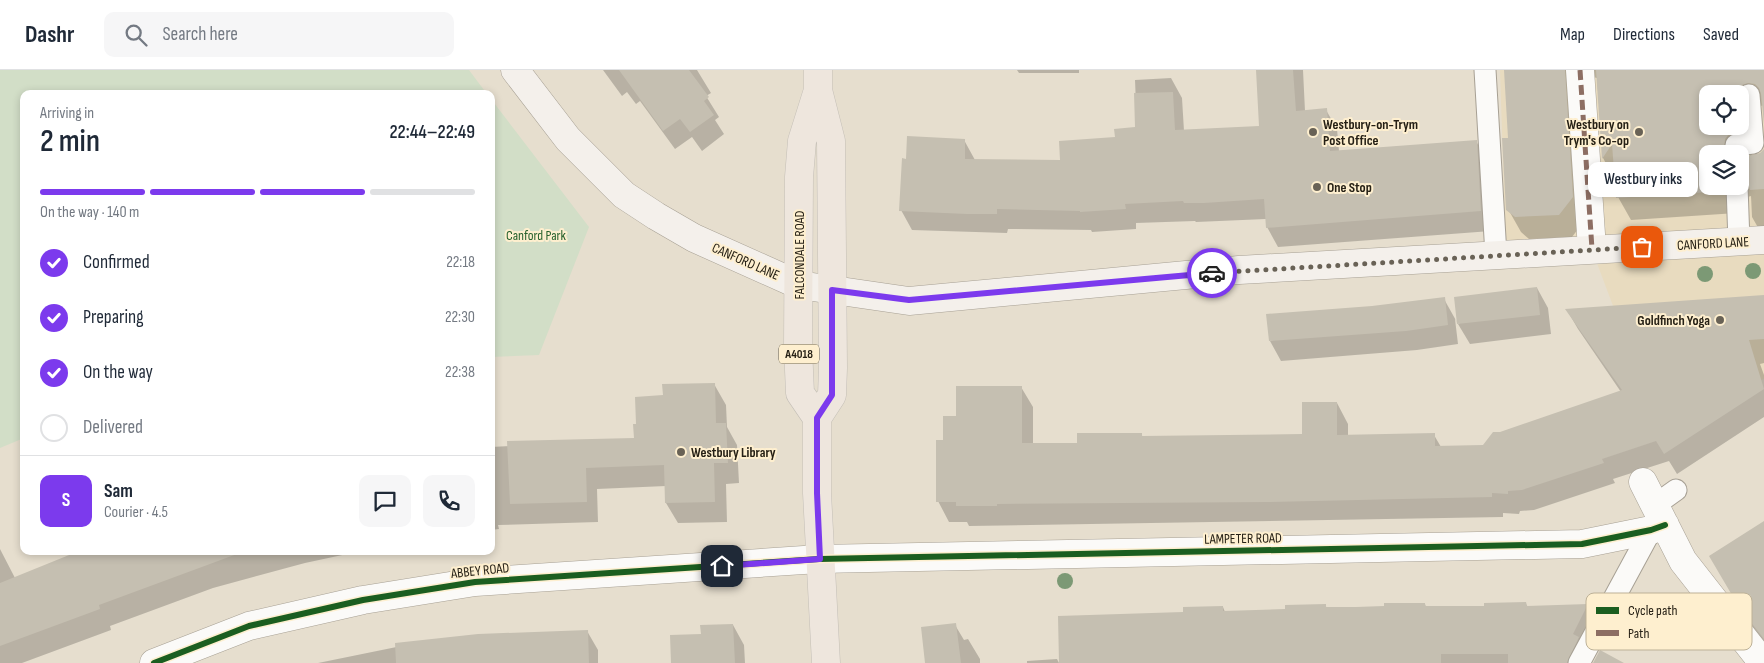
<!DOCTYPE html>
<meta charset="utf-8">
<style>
body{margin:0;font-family:"Sofia Sans Condensed",sans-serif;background:#f6f6f7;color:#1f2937;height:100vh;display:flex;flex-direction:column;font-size:19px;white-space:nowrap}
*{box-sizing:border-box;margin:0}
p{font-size:16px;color:#747a83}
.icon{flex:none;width:28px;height:28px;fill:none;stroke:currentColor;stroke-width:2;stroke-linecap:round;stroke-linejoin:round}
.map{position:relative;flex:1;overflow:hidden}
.panel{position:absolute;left:20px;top:20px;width:475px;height:465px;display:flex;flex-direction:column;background:#fff;border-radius:10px;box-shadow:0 2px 8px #0003}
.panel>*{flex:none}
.tools{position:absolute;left:1699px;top:15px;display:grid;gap:10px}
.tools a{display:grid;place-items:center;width:50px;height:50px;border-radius:10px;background:#fff;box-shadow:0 2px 8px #0003;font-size:25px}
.pin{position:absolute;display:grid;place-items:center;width:42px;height:42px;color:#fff;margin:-21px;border-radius:10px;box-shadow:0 2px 8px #0006}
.courier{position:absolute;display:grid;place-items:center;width:50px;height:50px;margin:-25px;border:4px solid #7c3aed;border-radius:50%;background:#fff;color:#222;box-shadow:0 1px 6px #0007}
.bubble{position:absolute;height:35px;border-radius:10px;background:#fff;box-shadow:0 2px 8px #0003;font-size:16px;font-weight:600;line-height:35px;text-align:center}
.overview em{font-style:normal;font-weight:600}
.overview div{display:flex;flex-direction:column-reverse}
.overview{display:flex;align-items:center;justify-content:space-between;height:85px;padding:0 20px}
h1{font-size:32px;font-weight:600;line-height:38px}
.bar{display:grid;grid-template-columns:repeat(4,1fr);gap:8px 5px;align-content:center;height:60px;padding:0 20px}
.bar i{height:6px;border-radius:4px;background:#e0e1e3}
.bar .selected{background:#7c3aed}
.bar p{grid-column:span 4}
.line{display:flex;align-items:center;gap:12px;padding:0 20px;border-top:1px solid #e0e1e3}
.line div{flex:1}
.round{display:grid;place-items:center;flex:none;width:52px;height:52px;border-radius:10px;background:#f6f6f7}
ol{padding:0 20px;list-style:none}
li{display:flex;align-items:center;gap:15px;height:55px}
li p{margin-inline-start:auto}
li .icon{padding:5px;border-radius:50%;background:#7c3aed;color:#fff;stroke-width:4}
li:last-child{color:#747a83}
li i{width:28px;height:28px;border:2px solid #e0e1e3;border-radius:50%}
header{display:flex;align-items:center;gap:30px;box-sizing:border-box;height:70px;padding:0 25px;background:#fff;border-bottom:1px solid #e0e1e3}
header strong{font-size:24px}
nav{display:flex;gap:28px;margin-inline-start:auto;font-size:18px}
.search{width:350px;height:45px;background:#f6f6f7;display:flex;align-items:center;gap:12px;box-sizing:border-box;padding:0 18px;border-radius:10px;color:#747a83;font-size:19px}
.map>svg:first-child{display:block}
.built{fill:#e8dbbf;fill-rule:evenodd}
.green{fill:#d2dec7}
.shadow{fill:#0003;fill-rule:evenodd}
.building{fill:#c5bfb1}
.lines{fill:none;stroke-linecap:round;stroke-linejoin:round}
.lane-casing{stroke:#a7a094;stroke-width:23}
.street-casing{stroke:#a7a094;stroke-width:29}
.secondary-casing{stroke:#a7a094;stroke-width:29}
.primary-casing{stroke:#c3beb6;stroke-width:29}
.lane{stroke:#fbfaf8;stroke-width:21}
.street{stroke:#fbfaf8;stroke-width:28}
.secondary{stroke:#f4f0eb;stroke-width:28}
.primary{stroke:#eee6dd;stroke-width:28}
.quiet{stroke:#8d6e63;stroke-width:5;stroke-dasharray:10 5;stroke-linecap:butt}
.cycleway-casing{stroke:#feefcf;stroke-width:9}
.cycleway{stroke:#1b5e20;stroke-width:6}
.tree{fill:#7c9975}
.done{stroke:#696256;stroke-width:5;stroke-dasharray:0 9}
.route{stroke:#7c3aed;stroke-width:6}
.poi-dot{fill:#696256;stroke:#feefcf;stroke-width:2}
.labels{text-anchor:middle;stroke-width:4;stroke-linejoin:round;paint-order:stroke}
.shield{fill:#feefcf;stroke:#675e4d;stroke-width:1}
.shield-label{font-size:12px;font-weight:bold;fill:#262015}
.poi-label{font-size:14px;font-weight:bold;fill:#262015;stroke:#feefcf;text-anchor:start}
.park-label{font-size:14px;fill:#25602c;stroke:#feefcf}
.street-label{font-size:14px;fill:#262015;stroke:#feefcf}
.key{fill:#feefcf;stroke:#bdb197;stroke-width:1}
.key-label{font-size:14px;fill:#262015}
</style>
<header>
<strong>Dashr</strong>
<div class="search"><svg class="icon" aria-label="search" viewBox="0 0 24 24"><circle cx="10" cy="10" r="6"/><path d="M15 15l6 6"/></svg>Search here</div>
<nav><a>Map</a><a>Directions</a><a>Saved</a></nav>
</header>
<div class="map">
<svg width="1764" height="593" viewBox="0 0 1764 593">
<rect width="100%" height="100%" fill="#e6dece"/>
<path class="built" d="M1500,0H1764V309L1653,342L1592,180L1506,184ZM1708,24H1740V56H1708ZM1708,84H1740V116H1708Z"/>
<path class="green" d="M0,0H469L487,24H24V368L0,378Z
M491,29L589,157L539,285L491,287Z"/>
<path class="shadow" d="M603,0H697L711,23L706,26L719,47L715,50L724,64L702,81L692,67L675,79L640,31L636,34L627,22L622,26Z
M1017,0H1079V3H1019Z
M1257,0H1303L1305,41L1326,40L1337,59L1339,81L1476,71L1487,91L1491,161L1278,177L1267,157L1266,149L1196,152L1195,151L1136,153V159L1092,162L1091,160L1008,159L1007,163L912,160L901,140L907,90L964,70L975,90L1061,91L1137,59L1135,10L1171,8L1182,28L1184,61L1260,57Z
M1506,0H1764V39V35L1754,38L1749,49L1752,87L1761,84L1764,81V168L1752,147L1751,126L1744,128L1737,143L1631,150L1618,127L1615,110L1603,88L1597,8L1593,7L1585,150L1572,167L1529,169L1521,162L1508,139L1510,69ZM1708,24H1740V56H1708ZM1708,84H1740L1742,87L1750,85L1743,96L1740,97V116H1708Z
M1537,218L1548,238L1551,264L1470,274L1455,249L1458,274L1417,280L1281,291L1270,271L1373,237L1444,229L1458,254Z
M1764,226V293L1760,294L1764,305V347L1677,404L1669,391L1613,409L1615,413L1534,440L1520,441L1519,444L1503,443V447L969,456L967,452H949L938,431L944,371L958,347L1021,317L1033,337V375H1078L1141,364L1143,367L1304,365L1337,333L1348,354V366L1434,365L1441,377L1484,376L1500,363L1621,322L1578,259L1567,240Z
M714,314L726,335L727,357L737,375L739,413L726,414L727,452L678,453L666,433V416L597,419L598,452L498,455L499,459L491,460V377L635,369L664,327Z
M1764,453V573L1752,557L1710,486Z
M0,479L15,508L82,481H361L305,493L213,518L110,556L111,560L22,593H0Z
M1525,533L1528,537L1587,536L1598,554L1586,593H1060L1184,543L1223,537L1225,542L1286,540L1325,535L1327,538L1385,537L1425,534L1426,537H1486Z
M733,555L744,575L745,593H672L702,565Z
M955,555L964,570L968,569L980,589V593H926Z
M587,561L598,580V593H318L426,571Z
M1057,589L1059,593H1027V591Z"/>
<path class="building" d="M619,0H689L709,27L704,31L714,45L690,62L680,49L663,61Z
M1256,0H1293L1296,41L1327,38L1330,81L1477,70L1481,141L1266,158L1264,129L1204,133H1184L1183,131L1125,134L1126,139L1080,142V141L997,139V144H967L899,141L902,88L906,89L907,66L965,69V89L1060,90L1059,71L1115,67L1114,59L1135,57L1134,23L1173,22L1175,60L1259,56Z
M1504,0H1565L1573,127L1559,145L1515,147L1506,140L1502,68H1508Z
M1596,0H1764V54L1761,24L1759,18L1755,14L1748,13L1742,15L1738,19L1737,24H1708V56H1739L1740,62L1729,64L1725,69L1724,84H1708V116H1725V121L1616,128L1612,74L1602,89Z
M1764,79V119L1750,120L1747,109L1740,104V96L1747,91L1748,86L1760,83Z
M1537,217L1540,245L1457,254L1454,227Z
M1764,225V269L1749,270L1764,319L1664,384L1656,371L1602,389L1604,393L1522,420L1508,421V424L1492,423V427L1269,432L997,434V436H956V432H936V370H943V346H956V316H1022V373H1077V363H1142V366L1302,364V332H1337V365L1435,363V376L1483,375L1493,362H1500L1622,320L1565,239Z
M1445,227L1448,255L1406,261L1269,271L1266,244L1372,236Z
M715,313L716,353H726L728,393H714L715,432L665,433L664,395L586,398L587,432L510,434L507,371L634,368L633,354H636L635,327L663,325L662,314Z
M1764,451V569L1739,537L1709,486Z
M79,481H236L237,484L99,535L100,539L0,576V513Z
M1526,532L1527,536L1588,534L1573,564L1579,567L1567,593H1508V584H1441V593H1059L1058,546L1183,542V537L1223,536V541L1285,539V535L1326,534V537H1356L1384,536V533H1425V536H1484V533Z
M956,553L961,593H925L921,557Z
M733,554L735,593H671L670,565L701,564L700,555Z
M588,560L589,593H396L395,573L478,564Z
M1600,580L1624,593H1593Z"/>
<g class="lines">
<g class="lane-casing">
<path id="lane" d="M1485,0L1496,185
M1736,84V75L1753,73L1749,25
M1737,116L1739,172
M1655,435L1676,420
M1579,593L1651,460"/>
</g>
<g class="street-casing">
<path id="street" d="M1580,0L1592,179
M1643,412L1683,491L1763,593
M154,593L249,556L363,530L475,512L819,489L1582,474L1651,460L1665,455"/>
</g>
<g class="secondary-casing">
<path id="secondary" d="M515,0L568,69L624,125L656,146L694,168L799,215L909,231L1239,200L1764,170"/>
</g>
<g class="primary-casing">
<path id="primary" d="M818,20L802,71L799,107L798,277L800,323L817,348V423L826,593
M817,348L832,325L833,298L831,71L818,20V0"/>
</g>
<use href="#lane" class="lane"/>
<use href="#street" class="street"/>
<use href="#secondary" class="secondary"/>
<use href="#primary" class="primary"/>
<path class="quiet" d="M1580,0L1592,179"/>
<g class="cycleway-casing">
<path id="cycleway" d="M154,593L249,556L363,530L475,512L819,489L1582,474L1651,460L1665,455"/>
</g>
<use href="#cycleway" class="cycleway"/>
</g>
<g class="tree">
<circle cx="1753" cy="201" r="8"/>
<circle cx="1705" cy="204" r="8"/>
<circle cx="1065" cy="511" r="8"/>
</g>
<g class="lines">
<path class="done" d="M1212,203L1642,177"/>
<path class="route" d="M722,496L820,489L817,423V348L832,325V220L909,230L1212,203"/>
</g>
<g class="poi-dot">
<circle cx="1313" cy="62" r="5"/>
<circle cx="1639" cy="62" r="5"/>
<circle cx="1317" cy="117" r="5"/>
<circle cx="1720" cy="250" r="5"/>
<circle cx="681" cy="382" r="5"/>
</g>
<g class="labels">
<rect class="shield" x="779" y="274.5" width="40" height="19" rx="4"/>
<g class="shield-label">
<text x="799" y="288">A4018</text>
</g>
<g class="poi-label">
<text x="1323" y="59">Westbury-on-Trym<tspan x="1323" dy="16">Post Office</tspan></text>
<text x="1629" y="59" text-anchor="end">Westbury on<tspan x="1629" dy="16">Trym's Co-op</tspan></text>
<text x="1327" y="122">One Stop</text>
<text x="1710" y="255" text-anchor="end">Goldfinch Yoga</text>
<text x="691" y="387">Westbury Library</text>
</g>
<g class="park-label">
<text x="536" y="170">Canford Park</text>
</g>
<g class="street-label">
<text transform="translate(1713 173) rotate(-3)" y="5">CANFORD LANE</text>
<text transform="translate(799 185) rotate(-90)" y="5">FALCONDALE ROAD</text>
<text transform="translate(746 191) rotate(24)" y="5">CANFORD LANE</text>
<text transform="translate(1243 468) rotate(-1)" y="5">LAMPETER ROAD</text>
<text transform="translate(480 500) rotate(-6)" y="5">ABBEY ROAD</text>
</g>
</g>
<rect x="1586" y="523" width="166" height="57" rx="8" class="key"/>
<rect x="1596" y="537" width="23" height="7" fill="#1b5e20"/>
<rect x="1596" y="560" width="23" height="6" fill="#8d6e63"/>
<g class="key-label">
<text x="1628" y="545">Cycle path</text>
<text x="1628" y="568">Path</text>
</g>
</svg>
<div class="tools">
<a><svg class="icon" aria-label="locate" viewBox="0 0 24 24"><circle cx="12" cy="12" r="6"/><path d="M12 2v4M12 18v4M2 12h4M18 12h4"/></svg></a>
<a><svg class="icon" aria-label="layers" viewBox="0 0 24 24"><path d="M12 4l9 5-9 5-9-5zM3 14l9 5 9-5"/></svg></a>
</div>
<div class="pin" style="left:1642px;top:177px;background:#ea580c"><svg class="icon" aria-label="bag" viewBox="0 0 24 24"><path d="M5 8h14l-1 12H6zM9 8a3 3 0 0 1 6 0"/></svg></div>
<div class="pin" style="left:722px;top:496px;background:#1f2937"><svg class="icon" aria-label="home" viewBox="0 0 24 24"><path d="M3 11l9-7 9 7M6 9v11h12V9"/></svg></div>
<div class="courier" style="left:1212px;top:203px"><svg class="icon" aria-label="car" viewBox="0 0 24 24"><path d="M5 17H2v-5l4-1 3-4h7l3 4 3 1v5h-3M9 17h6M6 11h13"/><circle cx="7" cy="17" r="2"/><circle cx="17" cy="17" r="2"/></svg></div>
<div class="bubble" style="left:1588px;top:92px;width:110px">Westbury inks</div>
<section class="panel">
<div class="overview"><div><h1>2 min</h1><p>Arriving in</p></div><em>22:44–22:49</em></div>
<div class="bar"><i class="selected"></i><i class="selected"></i><i class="selected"></i><i></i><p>On the way · 140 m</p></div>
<ol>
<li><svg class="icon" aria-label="check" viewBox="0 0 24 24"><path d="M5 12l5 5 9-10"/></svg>Confirmed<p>22:18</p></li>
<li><svg class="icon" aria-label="check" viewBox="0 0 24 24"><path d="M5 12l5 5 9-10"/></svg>Preparing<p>22:30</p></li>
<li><svg class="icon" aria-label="check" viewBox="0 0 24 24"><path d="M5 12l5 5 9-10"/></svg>On the way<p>22:38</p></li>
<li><i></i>Delivered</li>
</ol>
<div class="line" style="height:90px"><b class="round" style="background:#7c3aed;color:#fff">S</b><div><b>Sam</b><p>Courier · 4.5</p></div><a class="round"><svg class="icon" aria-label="chat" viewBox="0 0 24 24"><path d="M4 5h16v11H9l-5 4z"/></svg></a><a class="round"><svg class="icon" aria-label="phone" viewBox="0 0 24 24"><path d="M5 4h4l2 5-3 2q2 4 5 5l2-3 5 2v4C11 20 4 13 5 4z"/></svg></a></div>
</section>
</div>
